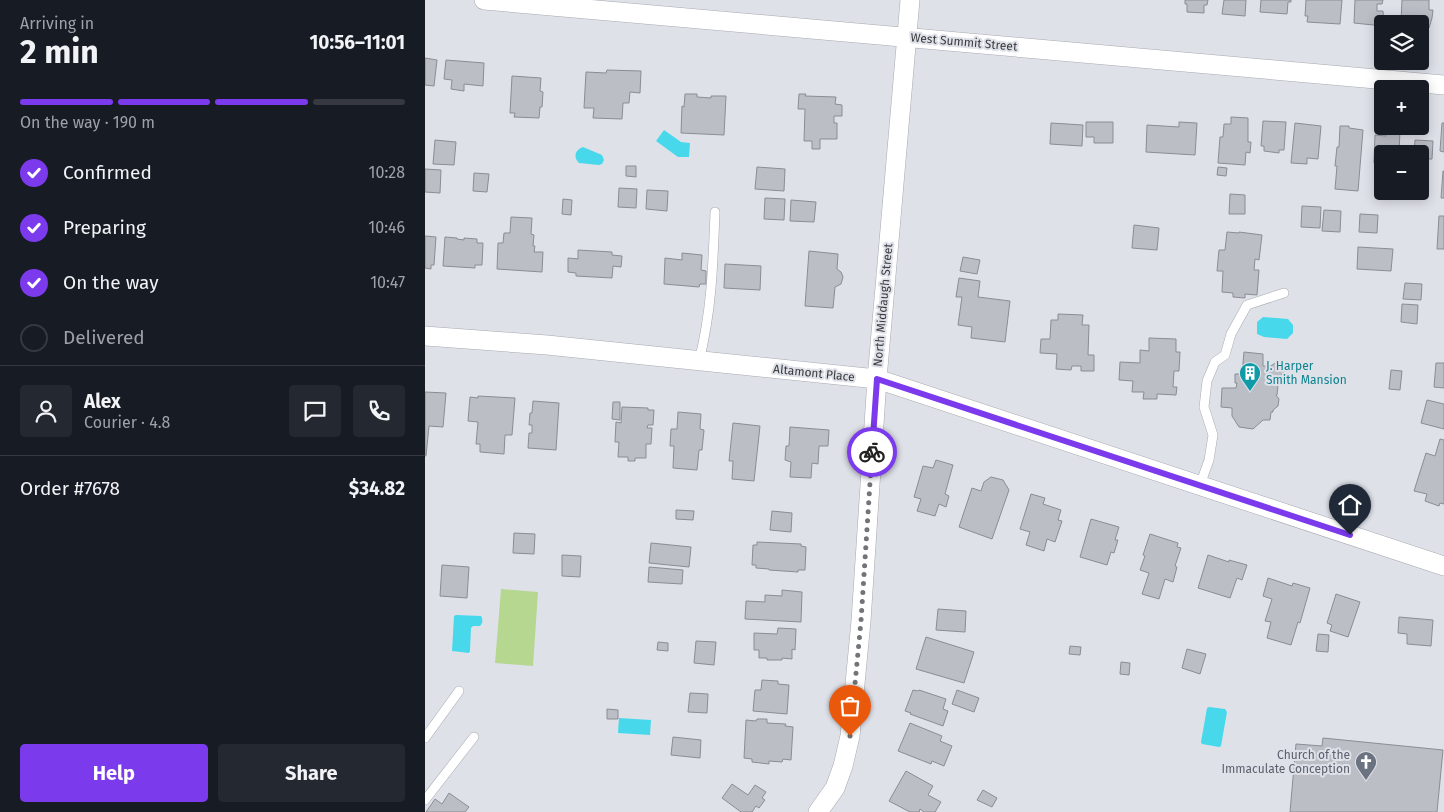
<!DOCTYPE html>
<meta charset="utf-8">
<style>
body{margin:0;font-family:"Fira Sans",sans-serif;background:#242831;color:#f1f3f6;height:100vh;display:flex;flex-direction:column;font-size:19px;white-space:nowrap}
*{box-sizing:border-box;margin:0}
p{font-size:16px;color:#9ea1a6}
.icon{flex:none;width:28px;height:28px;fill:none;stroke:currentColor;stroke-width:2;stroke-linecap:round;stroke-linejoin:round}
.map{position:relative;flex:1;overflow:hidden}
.sheet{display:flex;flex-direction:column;background:#171b24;width:425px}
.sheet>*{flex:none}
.controls{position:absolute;left:949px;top:15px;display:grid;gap:10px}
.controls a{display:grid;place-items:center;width:55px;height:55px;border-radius:5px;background:#171b24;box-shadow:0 2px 12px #0003;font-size:25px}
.pin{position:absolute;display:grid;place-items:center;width:42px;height:42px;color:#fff;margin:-51px -21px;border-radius:50% 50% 50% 0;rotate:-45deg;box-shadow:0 0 5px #0007}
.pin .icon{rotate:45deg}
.courier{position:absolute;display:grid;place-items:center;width:50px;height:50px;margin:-25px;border:4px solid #7c3aed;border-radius:50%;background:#fff;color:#222;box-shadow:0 1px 6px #0007}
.head em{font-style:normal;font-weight:700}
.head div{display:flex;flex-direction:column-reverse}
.head{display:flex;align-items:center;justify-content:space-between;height:85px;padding:0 20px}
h1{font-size:32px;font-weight:700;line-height:38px}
.bar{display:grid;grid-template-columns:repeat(4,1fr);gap:8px 5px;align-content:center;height:60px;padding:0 20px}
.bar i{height:6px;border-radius:4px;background:#363941}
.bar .selected{background:#7c3aed}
.bar p{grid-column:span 4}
.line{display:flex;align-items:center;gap:12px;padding:0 20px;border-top:1px solid #363941}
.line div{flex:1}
.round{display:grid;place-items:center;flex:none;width:52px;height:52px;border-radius:5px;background:#242831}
ol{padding:0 20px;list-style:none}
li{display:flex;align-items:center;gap:15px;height:55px}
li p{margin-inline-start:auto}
li .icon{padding:5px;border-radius:50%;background:#7c3aed;color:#fff;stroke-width:4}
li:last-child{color:#9ea1a6}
li i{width:28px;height:28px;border:2px solid #363941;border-radius:50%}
.action{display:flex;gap:10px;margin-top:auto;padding:10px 20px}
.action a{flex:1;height:58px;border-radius:5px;background:#7c3aed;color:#fff;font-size:20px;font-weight:700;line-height:58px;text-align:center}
.action a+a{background:#242831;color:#f1f3f6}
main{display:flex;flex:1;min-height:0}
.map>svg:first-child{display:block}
.green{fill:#b6d790}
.water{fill:#47d9eb}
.building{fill:#bcbec6;stroke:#8a8d94}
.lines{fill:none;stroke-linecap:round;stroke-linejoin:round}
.lane-casing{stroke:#a7a9b0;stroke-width:10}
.street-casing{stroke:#a7a9b0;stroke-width:20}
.lane{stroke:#fff;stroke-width:9}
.street{stroke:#fff;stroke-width:19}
.done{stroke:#737479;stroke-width:5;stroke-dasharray:0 9}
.route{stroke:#7c3aed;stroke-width:6}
.labels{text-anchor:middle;stroke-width:4;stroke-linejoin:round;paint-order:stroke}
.street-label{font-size:12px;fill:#393a3d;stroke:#dfe1e9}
.culture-label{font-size:12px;fill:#0d838f;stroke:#dfe1e9;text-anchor:start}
.worship-label{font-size:12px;fill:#5b616d;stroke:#dfe1e9;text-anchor:end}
</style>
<main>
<section class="sheet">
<div class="head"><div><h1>2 min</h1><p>Arriving in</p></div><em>10:56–11:01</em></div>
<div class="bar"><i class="selected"></i><i class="selected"></i><i class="selected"></i><i></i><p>On the way · 190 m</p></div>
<ol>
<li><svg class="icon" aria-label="check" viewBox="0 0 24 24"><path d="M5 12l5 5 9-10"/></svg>Confirmed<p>10:28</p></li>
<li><svg class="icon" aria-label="check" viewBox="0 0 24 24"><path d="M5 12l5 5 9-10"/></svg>Preparing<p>10:46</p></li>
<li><svg class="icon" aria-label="check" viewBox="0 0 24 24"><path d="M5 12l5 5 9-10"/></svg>On the way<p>10:47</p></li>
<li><i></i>Delivered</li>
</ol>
<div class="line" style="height:90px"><a class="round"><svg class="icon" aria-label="person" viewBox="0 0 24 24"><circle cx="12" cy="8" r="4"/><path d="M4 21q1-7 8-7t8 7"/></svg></a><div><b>Alex</b><p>Courier · 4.8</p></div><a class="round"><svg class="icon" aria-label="chat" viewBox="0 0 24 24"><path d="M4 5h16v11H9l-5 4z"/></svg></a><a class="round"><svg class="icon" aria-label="phone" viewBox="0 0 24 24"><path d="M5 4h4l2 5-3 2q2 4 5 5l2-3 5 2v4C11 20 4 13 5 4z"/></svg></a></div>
<div class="line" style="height:65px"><div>Order #7678</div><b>$34.82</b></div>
<div class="action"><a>Help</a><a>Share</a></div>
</section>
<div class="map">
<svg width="1019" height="812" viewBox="0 0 1019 812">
<rect width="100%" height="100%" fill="#dfe1e9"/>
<path class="green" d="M76,589L113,592L108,666L70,663Z"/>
<path class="water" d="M239,130L256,142L265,143L264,157H253L231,141Z
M158,147L177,155L179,160L177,164L174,165L154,163C148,157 150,150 158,147Z
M838,317L863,319L868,325V333L862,339L839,337L832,334V322Z
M31,615L56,616C58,619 58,623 55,626H48L46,628L45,651L44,653L27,651L29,616Z
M784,707L800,709L802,712L796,746L794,747L777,744L776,742L782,708Z
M194,718L226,720L225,735L193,733Z"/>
<path class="building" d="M760,0H783L782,5H779V13L762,12V4H760Z
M799,0H821L820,16L797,14Z
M836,0H866V2H863L862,14L835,12Z
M881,0H917L915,24L882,22L883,16H880Z
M930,0H958L957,4H952V11H958L959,24H958V26L929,23Z
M977,0H1004V10H1008L1007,18L1004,28L1001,29H995V24H978V21H976Z
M0,58L12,60L9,86L0,85Z
M21,60L59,63L58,86L39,84V91L26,89L27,80L19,79Z
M182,70L216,71L215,93L205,92L204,103H198L197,119L168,118L169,108H159L161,72L181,73Z
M87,76L116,78L115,91L118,92L117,107H115L114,118L89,117L90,113H85Z
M260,94H272V97L286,98V96H301L299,135L256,133L257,106L259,107Z
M374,94H381L380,96L411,97L410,104L417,105V116H409V123H412V139H395V149H387V141H379L380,109H373Z
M806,117L823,118V142H826L825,153L821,152L820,165L793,163L795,137H798L799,124H806Z
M838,121L861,122L859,150H854V153L839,151V146H836Z
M661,122H688V143H669V137H661Z
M754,122L772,123L770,155L721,152L722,125L754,127Z
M626,123L658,125L657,146L625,144Z
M870,123L896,126L893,159L882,158V164L866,163Z
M1017,123H1019V152L1015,151Z
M915,126H924V128L938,130L933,191L910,189L912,166H910L912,147H914Z
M962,129L975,130L974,154H958V164L949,163L950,135L961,136Z
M10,140L31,142L29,165L8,164Z
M990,140L1008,141L1007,159H995V154H989Z
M201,166H211V177L201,176Z
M332,167L360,169L359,191L330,189Z
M793,167L802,168L801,176L792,175Z
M0,169L16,170L15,193L0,192Z
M1018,171H1019V198H1016Z
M49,173L64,174L62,192L48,191Z
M194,188L212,189L211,208L193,207Z
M222,190L243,191L242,211L221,209Z
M805,194L820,195V214H804Z
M340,198L360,199L359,220L339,219Z
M138,199L147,200L146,215L137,214Z
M366,200L391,202L389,222L365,221Z
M877,206L896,207L895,228L876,227Z
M899,210L916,211L915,232L897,231Z
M935,214L953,215L952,233L934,232Z
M1014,216H1019V249H1012Z
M86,217L107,218L106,234L109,235L108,246H110L109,252H118L117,272L72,269L73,243H78L79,233H85Z
M709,225L734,228L732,250L707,248Z
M802,232L814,233V232L837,235L834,260L830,259L829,270H834L832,295L820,294V298L808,297V293L797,292L798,271H792L794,250H800Z
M0,236L11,237L9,265H6V269L0,268Z
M20,237L32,238V239L39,240V238L52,239V243H58L57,265H50V268L18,266Z
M933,247L968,249L966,271L932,269Z
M153,250L187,252V255L197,256L196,267L188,266L187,278L151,276V273L143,272V258L153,259Z
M384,251L413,254L412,269L416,272L418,277L416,284L410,287L408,308L380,306Z
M257,253L277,255L276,270L281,271V284H275L274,287L239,284L240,258L257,260Z
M538,257L555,260L552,274L535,271Z
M300,264L336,266L335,290L299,288Z
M534,278L555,281L553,297L585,301L580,342L546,338L547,327L533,325L537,297H531Z
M980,283L997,284L996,300L978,299Z
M977,304L993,305L992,324L976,322Z
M633,314L658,315L657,325H664L663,355H669V371H656V366H647L646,370L631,369L632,354L615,353L616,339H625L626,320H633Z
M724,338L751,339V352H755L754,371H749L748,387H752L751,395L732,394V399H718L719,392H707L708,381L694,380L695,362L715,363V350L724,351Z
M819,352L838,354V366H846L850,363L853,362L859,366V370L858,374L854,376L852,395H851L854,399L853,406L848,410V412H846L845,420H838L828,429L814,427L807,416V408L796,407L797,388H811L812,383H810V374H817Z
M1011,363H1019V388L1009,387Z
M966,370L977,371L975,390L964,389Z
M0,392L21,393L18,427L4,426L1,456H0Z
M53,396L90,398L87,435H80L79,454L55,452V444H51L53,422L43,421L45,397L53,398Z
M1002,400L1019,404V429L996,423Z
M108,401L134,403L131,450L103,448L104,433H107V425H104L105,413H107Z
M188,402H195V420L187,419Z
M197,407L223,408V410H229L228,425H223L222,428H227L226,444H221V458H210V461H203V457H193L194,442H190L191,422L196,423Z
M253,412L276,414L275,429L279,430L277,450H274L272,470L248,468L249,446H245L246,429H252Z
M308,423L335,426L329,481L307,479L308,461H304Z
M365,427L404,430L403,446H394L393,464L387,463L386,478L365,477L366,462L360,460L361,446H364Z
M1015,439L1019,440V504L1015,503L1014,506L1000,501L1002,494L989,491L1001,453L1010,456Z
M511,460L528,465L520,494L524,496L521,507L514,504L510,516L492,511L496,499L489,497L498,466L508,468Z
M566,477L578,480L584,490L567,539L534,527L547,488L556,491L559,482Z
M606,494L620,498L618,504L636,510L633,520L637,521L630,542L622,539L619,551L601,545L605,532L595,529Z
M251,510L269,511L268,520L251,519Z
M347,511L367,513L366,532L345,530Z
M666,519L694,527L690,540H693L689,553L686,552L682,565L655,557Z
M89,533L110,534L109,554L88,553Z
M725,534L753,543L752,547L756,548L750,566L752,567L748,582L740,579L734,599L717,594L724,573L715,570L720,556L718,555Z
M332,542L376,544V546L381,547L380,570H373V572L344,570V569L331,568V565H327L328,545H332Z
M226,543L266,547L264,567L224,563Z
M137,555L156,556L155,577L137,576Z
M783,555L804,562V560L822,565L817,580L812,578L805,598L773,588Z
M17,565L44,567L42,598L15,596Z
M224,567L258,570L257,584L223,582Z
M843,578L867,586L868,583L885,588L875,623L873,622L866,645L842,638L846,622L840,621L847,599L838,596Z
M357,590L377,592L376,622L320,619L321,601L340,602V595L357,596Z
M911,594L935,602L923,637L905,631L907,625L902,623Z
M513,609L541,611L540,632L511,630Z
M974,617L1008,620L1006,646L982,644V634L973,633Z
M353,628L371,629L370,650L367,649V659L357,658V660H342V658H334V650H329V633L352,634Z
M893,634L904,635L903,652L891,651Z
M501,637L549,652L539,683L491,669Z
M271,641L291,642L289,665L269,663Z
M233,642L243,643V651L232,650Z
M645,646L656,647L655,655L644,654Z
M762,649L781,654L775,674L757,668Z
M696,662L705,663L704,675L695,674Z
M337,680L353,681V684L364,685L362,714L328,711L330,690H336Z
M488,690L493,691L494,690L521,699L518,709L523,711L518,726L485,714L486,713L480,711Z
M532,690L554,698L549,712L527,704Z
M265,693L283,694L282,713L263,712Z
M182,709L193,710V719H182Z
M332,719H342V723L361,724L360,726L368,727L366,760L358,759L357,762L344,761V764L327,762V759L319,758L321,720L331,721Z
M485,723L517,736L515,741L527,746L519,766L507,761L506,764L473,751Z
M248,737L276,740L275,758L246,755Z
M898,738L1018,750L1012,812H865L871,744L897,746Z
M481,771L508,786L503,795L516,802L510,812H499L495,809L494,812H485L464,801Z
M307,784L323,795L330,785L341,792L337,798L340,800L334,808L331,806L327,812H316L297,798Z
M558,790L572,798L567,807L552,800Z
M24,793L44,807L40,812H1L10,799L17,804Z"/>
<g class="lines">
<g class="lane-casing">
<path id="lane" d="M274,361C287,310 288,263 290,212
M775,485L784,460L788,435L779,407L782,381L790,362L800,355L806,334L822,305L859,293
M0,738L34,691
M0,800L49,737"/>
</g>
<g class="street-casing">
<path id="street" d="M59,0L1019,85
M0,336L122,345L452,379L1019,566
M393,812L410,788L418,766L425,736L436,621L452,379L485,0"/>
</g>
<use href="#lane" class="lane"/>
<use href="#street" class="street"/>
</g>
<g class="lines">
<path class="done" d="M425,736L436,621L447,452"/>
<path class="route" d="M447,452L452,379L925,535"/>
</g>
<defs>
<g id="building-pin" transform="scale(1.125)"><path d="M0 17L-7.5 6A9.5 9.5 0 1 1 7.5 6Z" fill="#0f9aa8" stroke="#dfe1e9"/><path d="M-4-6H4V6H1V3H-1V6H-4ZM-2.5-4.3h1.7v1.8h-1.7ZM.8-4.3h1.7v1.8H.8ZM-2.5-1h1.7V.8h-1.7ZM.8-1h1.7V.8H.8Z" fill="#fff"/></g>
<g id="church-pin" transform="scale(1.125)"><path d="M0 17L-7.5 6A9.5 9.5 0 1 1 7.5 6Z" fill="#6b7280" stroke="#dfe1e9"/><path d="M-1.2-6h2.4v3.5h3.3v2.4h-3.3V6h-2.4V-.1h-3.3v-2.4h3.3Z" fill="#fff"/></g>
</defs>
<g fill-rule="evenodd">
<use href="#building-pin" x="825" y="373"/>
<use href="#church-pin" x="941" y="762"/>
</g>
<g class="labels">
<g class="street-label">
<text transform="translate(539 42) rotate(5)" y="4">West Summit Street</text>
<text transform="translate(458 305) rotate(-85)" y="4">North Middaugh Street</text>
<text transform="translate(389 373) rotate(6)" y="4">Altamont Place</text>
</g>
<g class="culture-label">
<text x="841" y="370">J. Harper<tspan x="841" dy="14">Smith Mansion</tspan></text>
</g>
<g class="worship-label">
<text x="925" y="759">Church of the<tspan x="925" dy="14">Immaculate Conception</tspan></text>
</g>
</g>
</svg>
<div class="controls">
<a><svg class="icon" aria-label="layers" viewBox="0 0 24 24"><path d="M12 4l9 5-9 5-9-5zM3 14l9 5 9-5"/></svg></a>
<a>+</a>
<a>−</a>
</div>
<div class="pin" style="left:425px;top:736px;background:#ea580c"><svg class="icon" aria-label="bag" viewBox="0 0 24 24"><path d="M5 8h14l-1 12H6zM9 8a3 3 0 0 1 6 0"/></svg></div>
<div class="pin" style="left:925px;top:535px;background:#1f2937"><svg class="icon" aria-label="home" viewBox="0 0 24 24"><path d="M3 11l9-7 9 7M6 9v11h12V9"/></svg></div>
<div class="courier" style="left:447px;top:452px"><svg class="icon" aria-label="bike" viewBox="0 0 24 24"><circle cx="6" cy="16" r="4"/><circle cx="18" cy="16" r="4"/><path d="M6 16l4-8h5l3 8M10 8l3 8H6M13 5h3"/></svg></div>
</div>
</main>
